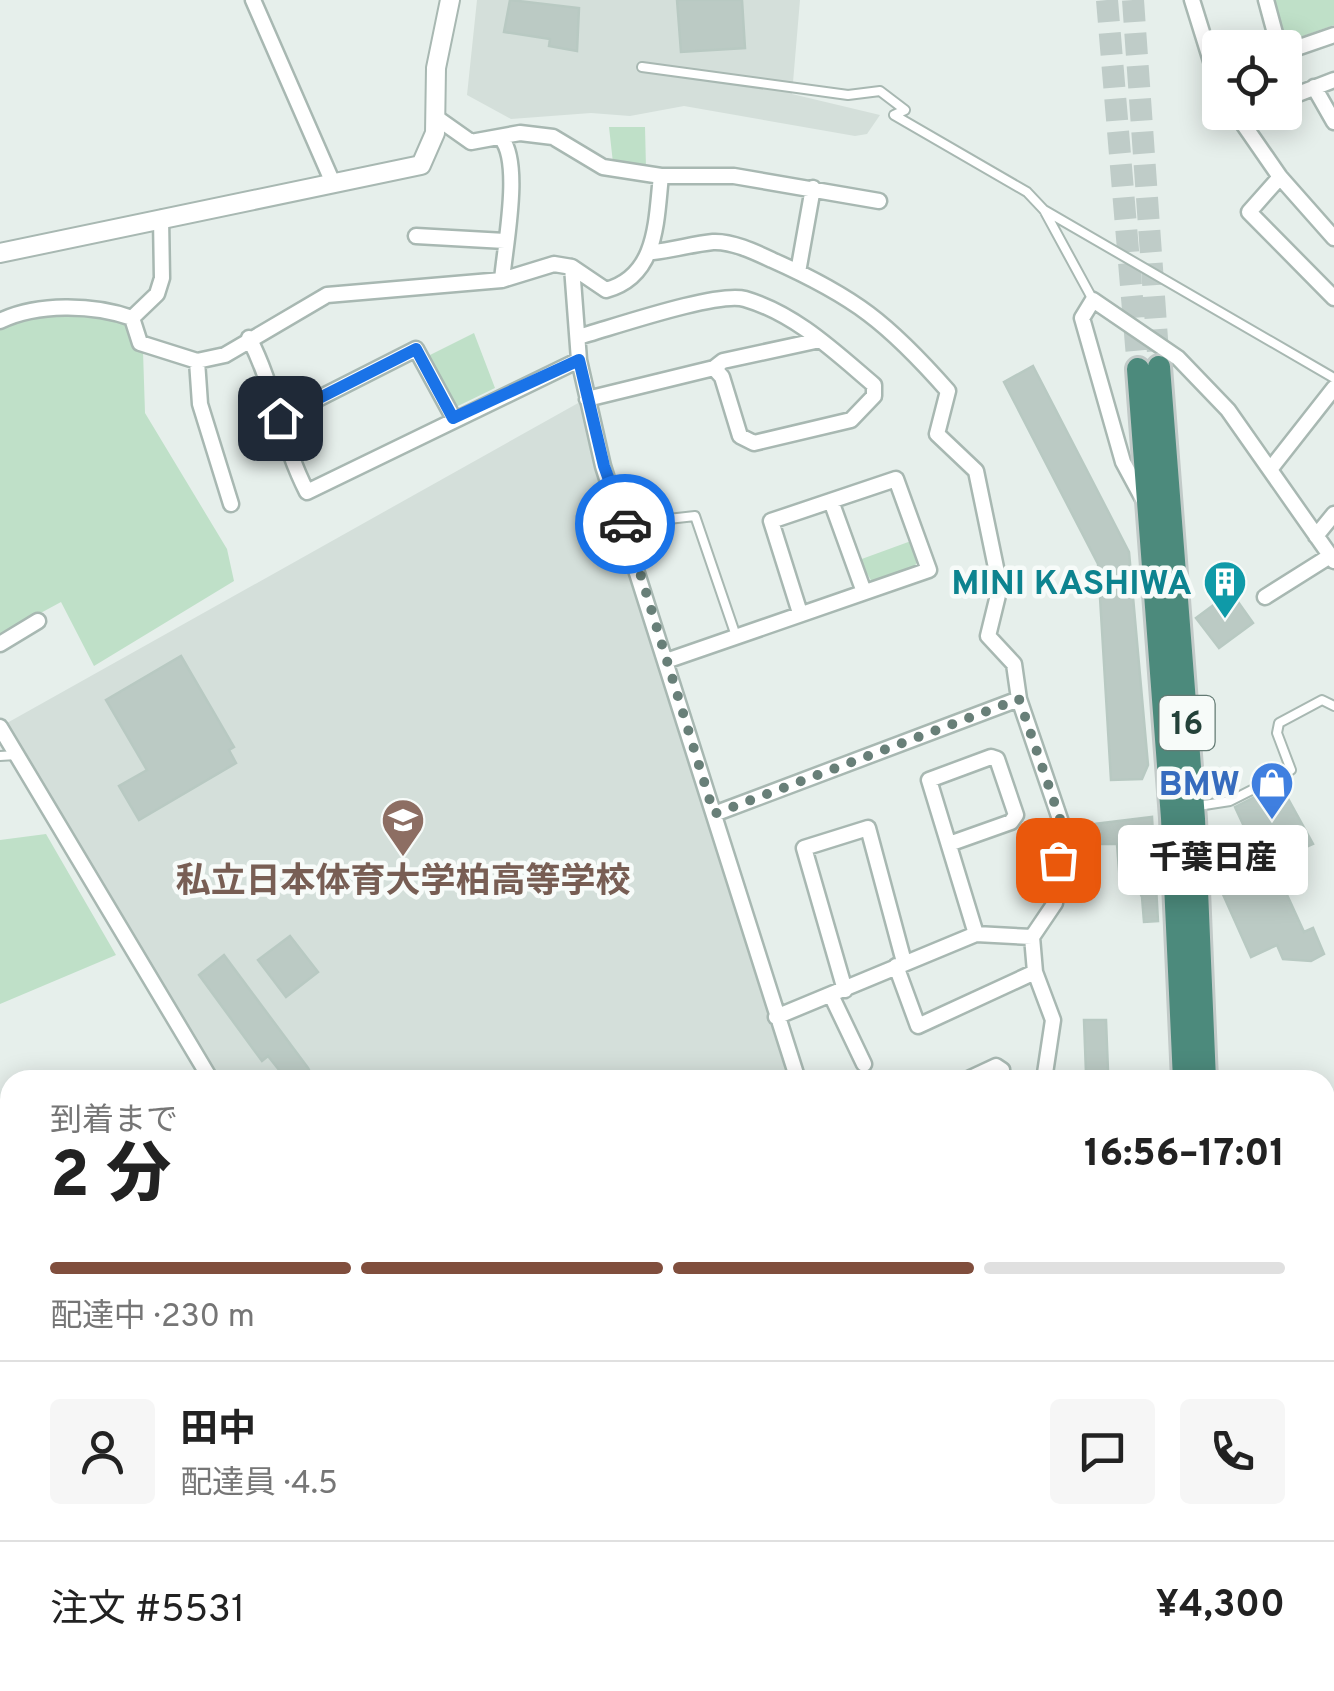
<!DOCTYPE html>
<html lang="ja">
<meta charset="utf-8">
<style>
body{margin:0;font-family:Overpass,"Noto Sans JP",sans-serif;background:#f6f6f6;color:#222;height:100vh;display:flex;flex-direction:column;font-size:38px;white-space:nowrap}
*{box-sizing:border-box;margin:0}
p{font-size:32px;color:#767676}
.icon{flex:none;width:55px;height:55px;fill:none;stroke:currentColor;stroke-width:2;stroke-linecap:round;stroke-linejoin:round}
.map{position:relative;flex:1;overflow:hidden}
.drawer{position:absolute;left:0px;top:1070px;width:1335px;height:622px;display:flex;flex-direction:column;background:#fff;border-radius:30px 30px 0 0;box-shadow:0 5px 25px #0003}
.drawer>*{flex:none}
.fabs{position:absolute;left:1202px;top:30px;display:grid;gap:20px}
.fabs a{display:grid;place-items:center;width:100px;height:100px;border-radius:10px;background:#fff;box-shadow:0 5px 25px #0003;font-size:50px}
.pin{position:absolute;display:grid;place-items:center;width:85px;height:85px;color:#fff;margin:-42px;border-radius:20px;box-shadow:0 5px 15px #0006}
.courier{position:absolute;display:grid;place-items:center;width:100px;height:100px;margin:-50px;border:8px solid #1a73e8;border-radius:50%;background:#fff;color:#222;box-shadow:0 2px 12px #0007}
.bubble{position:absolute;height:70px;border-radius:10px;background:#fff;box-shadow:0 5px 25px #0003;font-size:32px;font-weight:800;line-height:70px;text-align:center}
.headline em{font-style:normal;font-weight:800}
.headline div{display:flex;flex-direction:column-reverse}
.headline{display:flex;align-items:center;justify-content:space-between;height:170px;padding:0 50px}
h1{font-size:65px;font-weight:800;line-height:75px}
.bar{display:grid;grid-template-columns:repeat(4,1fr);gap:15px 10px;align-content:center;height:120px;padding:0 50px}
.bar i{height:12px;border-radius:8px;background:#e0e0e0}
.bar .active{background:#804e3d}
.bar p{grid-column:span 4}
.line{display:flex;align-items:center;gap:25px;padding:0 50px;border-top:2px solid #e0e0e0}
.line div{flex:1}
.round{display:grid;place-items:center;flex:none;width:105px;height:105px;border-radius:10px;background:#f6f6f6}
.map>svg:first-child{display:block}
.built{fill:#d4dfda}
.green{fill:#bfe0c8}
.building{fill:#bbcac4;stroke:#b8c9c2;stroke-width:2.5}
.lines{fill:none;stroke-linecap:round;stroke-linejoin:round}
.trunk-tunnel{stroke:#bfccc8;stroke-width:22;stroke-dasharray:22 11;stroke-linecap:butt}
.service-casing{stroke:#a8b8b2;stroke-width:12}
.minor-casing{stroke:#a8b8b2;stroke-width:19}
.tertiary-casing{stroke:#a8b8b2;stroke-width:22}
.trunk-casing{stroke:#c2cac8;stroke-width:28}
.service{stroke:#fff;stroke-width:8}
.minor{stroke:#fff;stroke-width:14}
.tertiary{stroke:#fff;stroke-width:18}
.trunk{stroke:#4c8a7c;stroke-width:22}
.done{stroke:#687f78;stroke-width:10;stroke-dasharray:0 18}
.route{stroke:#1a73e8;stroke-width:12}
.labels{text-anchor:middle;stroke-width:9;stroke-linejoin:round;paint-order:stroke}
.shield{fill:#f7fbf9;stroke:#637a73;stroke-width:2.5}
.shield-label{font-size:32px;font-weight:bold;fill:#24423a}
.culture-label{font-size:35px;font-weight:bold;fill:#0d838f;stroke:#f7fbf9;text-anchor:end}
.shop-label{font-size:35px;font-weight:bold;fill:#366cbe;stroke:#f7fbf9;text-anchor:end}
.education-label{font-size:35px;font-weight:bold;fill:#785e54;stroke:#f7fbf9}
</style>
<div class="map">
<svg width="1334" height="1691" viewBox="0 0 1334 1691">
<rect width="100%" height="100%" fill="#e6efeb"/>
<path class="built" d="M477,0H800L792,94L880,115L867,134L855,136L684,106L630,116L591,113L511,119L467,95Z
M580,402L675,716L770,1019L794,1080H219L7,723Z"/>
<path class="green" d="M1274,0H1334V25L1286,42Z
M609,127H645L646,168L613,163Z
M56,314L115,318L128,325L130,338L143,351L145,413L227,549L234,581L94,666L61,602L0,635V325L18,316Z
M474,333L495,388L458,406L453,405L428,356Z
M911,541L918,561L914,567L872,582L859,560Z
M46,834L116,955L0,1004V840Z
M1334,1097V1232L1325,1231V1098Z
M1334,1386V1623L1325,1615V1395Z"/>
<path class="building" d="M510,0L579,8L577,51L549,46L550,39L504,32Z
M677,0H742L745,48L681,52Z
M1033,366L1129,552L1148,765L1142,779L1111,780L1098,564L1004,382Z
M1231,592L1253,623L1219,648L1196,618Z
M181,656L234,747L229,750L236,763L139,820L119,786L147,770L106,700Z
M1280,784L1313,844L1272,862L1304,932L1313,928L1324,954L1311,961L1283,959L1277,945L1251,957L1222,892L1213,850L1248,835L1235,807Z
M1152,817L1158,921L1144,922L1142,897L1135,882L1120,883L1117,844H1094L1093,824Z
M290,936L318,972L286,997L258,960Z
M224,955L308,1068L314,1080H287L268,1056L262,1061L199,975Z
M1084,1020H1106L1108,1071L1086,1073Z"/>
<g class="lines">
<path class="trunk-tunnel" d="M1107,0L1138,369
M1133,0L1159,367"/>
<g class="service-casing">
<path id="service" d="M642,67L848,95L880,91L905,110L894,115L1027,192L1044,210L1093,300
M1044,210L1334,378
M624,524L695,516L736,636
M0,756L16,755
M1198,806L1230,801L1291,770L1277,733L1279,723L1322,700L1334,706"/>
</g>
<g class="minor-casing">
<path id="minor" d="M253,0L333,183
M1192,0L1220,90
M1266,0L1279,48
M1285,52L1334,35
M1314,87L1334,122
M1285,99L1334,80
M1235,112L1280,177L1334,238
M437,118L471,142L520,133L553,137L603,167L661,176H734L879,201
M1247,127L1267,112
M501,138C522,162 505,245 502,280
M661,176C656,220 658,276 606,290L572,267L579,360L603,466L798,1080
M1280,177L1249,212L1334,298
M161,218L162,278L157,294L132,318L140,343L197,361L200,404L231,504
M416,236L505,241
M653,252C673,250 693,244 713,242C732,241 755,252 772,260C855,297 888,323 948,391L937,434L976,471L1000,587L988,636L1014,664L1019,699L1062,825L1055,903L1032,937L1035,972L1053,1020L1044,1080
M798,272L813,188
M0,321C37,303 93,304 132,318
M578,337C611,328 717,291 745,299C796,314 835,352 874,385V396L851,420L754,443L740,436L722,377L714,368L587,399
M249,338C275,388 281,442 307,492L579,360
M197,361L225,355L327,295L502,280L554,264L572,267
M714,368L723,361L820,340
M280,418L416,349L453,417
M1272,467L1334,388
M831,501L864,592
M1144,501L1123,462L1082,318L1093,300L1178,358L1228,410L1334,561
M1316,536L1334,514
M1265,597L1330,556
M0,644L38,621
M666,661L929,570L896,479L771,521L800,613
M0,727L211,1080
M714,814L1019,699
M949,844L1011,822L1016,815L997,759L991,757L929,780L976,934
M896,966L918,1026L1035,972
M845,990L804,848L868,828L904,962
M831,995L864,1064
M776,1017L976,934L1032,937
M966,1080L996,1066L1002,1070L1000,1080
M0,1227L10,1222
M0,1301L10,1304
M1325,1311H1334
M1325,1364L1334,1369
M0,1394L10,1368
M0,1567L10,1572
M573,1682L579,1691
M676,1682L681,1691
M1163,1682L1175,1691
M17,1691L25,1682
M482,1691L493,1682
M648,1691L649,1682
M897,1691L902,1682
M1041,1691L1047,1682"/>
</g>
<g class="tertiary-casing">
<path id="tertiary" d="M0,253L421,165L435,133L436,68L450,0
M0,1189L10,1200
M119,1682L128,1691"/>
</g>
<g class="trunk-casing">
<path id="trunk" d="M1159,367L1194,819L1205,1080
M1138,369L1172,818L1184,1080
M1210,1682V1691
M1186,1691V1682"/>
</g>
<use href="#service" class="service"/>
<use href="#minor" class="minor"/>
<use href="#tertiary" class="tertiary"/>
<use href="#trunk" class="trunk"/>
</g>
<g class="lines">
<path class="done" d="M625,524L714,814L1019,699L1062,825L1058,860"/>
<path class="route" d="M280,418L416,349L453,418L579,360L604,466L625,524"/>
</g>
<defs>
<g id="building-pin" transform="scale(2.25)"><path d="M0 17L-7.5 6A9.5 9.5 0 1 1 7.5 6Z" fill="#0f9aa8" stroke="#f7fbf9"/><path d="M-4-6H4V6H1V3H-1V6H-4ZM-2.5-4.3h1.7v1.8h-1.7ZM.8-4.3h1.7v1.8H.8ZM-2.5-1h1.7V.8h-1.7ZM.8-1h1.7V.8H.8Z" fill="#fff"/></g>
<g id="shop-pin" transform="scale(2.25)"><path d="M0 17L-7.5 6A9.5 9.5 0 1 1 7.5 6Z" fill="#3f7fe0" stroke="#f7fbf9"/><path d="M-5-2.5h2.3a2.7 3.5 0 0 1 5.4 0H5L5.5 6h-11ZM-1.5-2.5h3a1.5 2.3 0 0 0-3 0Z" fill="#fff"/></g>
<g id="school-pin" transform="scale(2.25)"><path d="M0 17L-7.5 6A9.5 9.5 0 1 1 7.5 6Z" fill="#8d6e63" stroke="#f7fbf9"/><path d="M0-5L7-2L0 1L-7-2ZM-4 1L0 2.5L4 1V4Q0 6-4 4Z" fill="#fff"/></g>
</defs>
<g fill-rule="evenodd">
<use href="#building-pin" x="1225" y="582"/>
<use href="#shop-pin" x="1272" y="783"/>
<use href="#school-pin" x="403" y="820"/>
</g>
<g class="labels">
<rect class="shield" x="1159.5" y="696" width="55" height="54" rx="8"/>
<g class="shield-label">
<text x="1187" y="734">16</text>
</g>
<g class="culture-label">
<text x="1192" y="594">MINI KASHIWA</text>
</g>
<g class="shop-label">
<text x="1240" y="795">BMW</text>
</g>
<g class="education-label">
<text x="403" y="892">私立日本体育大学柏高等学校</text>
</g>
</g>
</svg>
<div class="fabs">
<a><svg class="icon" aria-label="locate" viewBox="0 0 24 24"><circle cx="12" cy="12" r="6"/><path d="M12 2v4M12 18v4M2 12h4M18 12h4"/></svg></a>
</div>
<div class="pin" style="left:1058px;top:860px;background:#ea580c"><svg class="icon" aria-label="bag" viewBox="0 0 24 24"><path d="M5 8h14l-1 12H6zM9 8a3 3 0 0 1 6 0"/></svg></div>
<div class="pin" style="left:280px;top:418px;background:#1f2937"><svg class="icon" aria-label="home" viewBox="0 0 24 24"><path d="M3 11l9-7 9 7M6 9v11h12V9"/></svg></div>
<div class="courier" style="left:625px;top:524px"><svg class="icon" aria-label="car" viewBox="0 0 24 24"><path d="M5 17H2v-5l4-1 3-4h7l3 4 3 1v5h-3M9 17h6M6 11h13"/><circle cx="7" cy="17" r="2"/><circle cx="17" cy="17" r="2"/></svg></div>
<div class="bubble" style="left:1118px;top:825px;width:190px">千葉日産</div>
<section class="drawer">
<div class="headline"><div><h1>2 分</h1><p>到着まで</p></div><em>16:56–17:01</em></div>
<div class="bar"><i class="active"></i><i class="active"></i><i class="active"></i><i></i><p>配達中 · 230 m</p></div>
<div class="line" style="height:180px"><a class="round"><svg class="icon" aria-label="person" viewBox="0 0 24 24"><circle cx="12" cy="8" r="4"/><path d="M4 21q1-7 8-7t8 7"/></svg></a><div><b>田中</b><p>配達員 · 4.5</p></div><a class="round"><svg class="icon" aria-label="chat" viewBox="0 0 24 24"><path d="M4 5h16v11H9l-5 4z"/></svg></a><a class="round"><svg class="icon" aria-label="phone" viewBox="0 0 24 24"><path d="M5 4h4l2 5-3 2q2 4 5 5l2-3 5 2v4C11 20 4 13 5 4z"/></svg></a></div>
<div class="line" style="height:130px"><div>注文 #5531</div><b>¥4,300</b></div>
</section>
</div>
